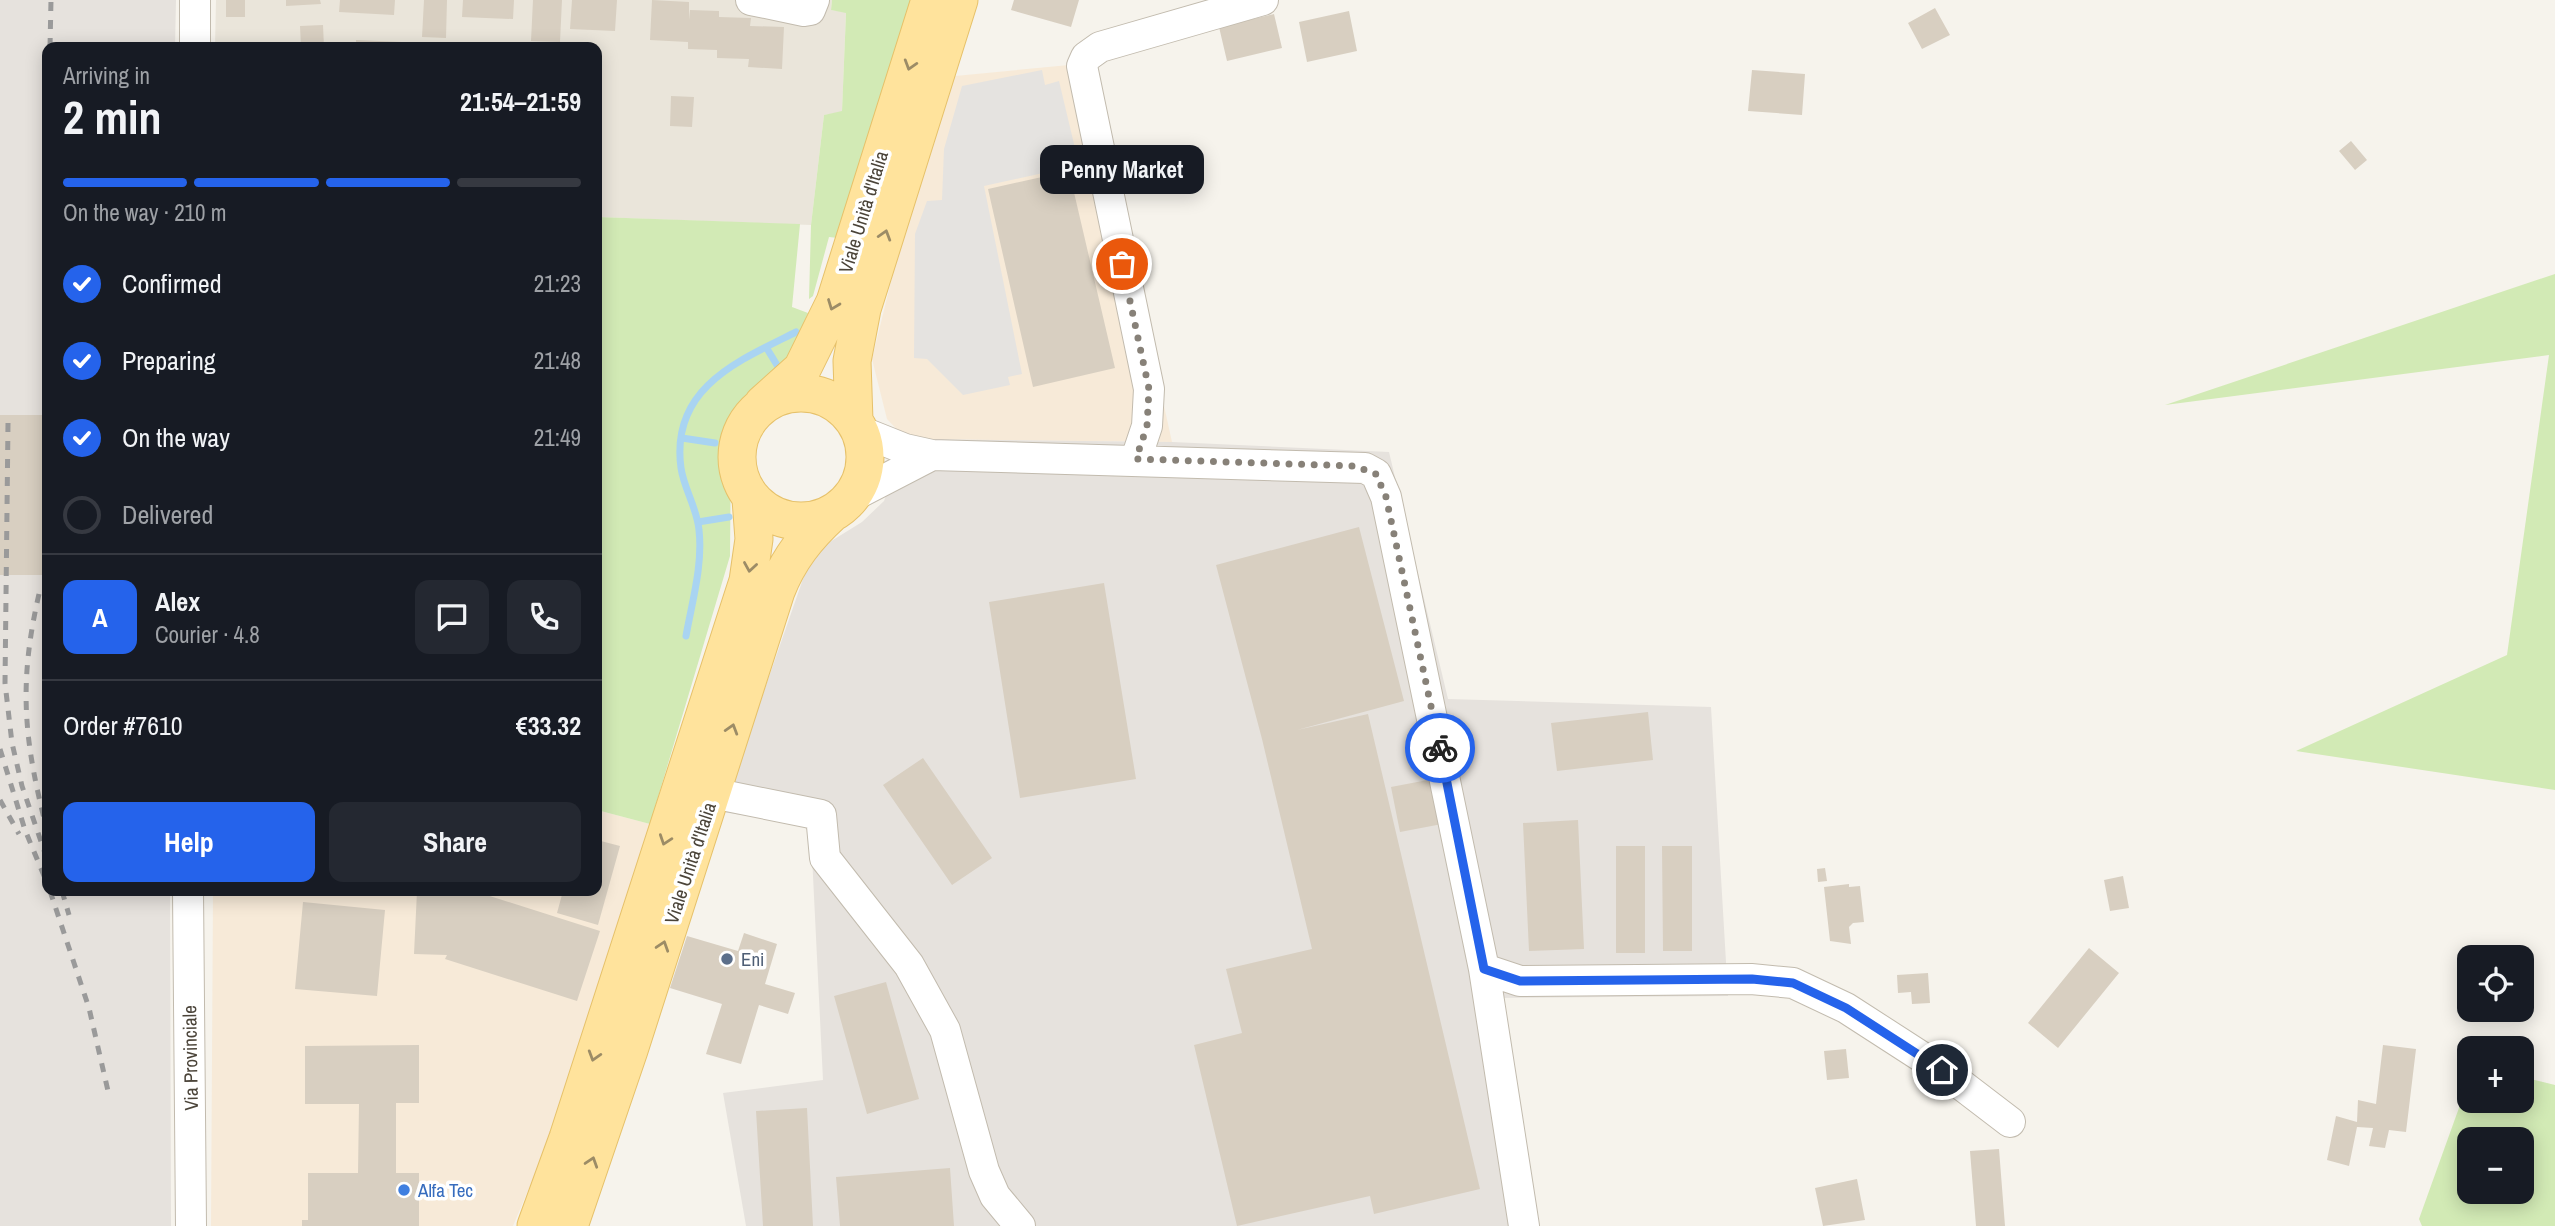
<!DOCTYPE html>
<meta charset="utf-8">
<style>
body{margin:0;font-family:"Archivo Narrow",sans-serif;background:#242831;color:#f1f3f6;height:100vh;display:flex;flex-direction:column;font-size:26px;white-space:nowrap}
*{box-sizing:border-box;margin:0}
p{font-size:23px;color:#9ea1a6}
.icon{flex:none;width:38px;height:38px;fill:none;stroke:currentColor;stroke-width:2;stroke-linecap:round;stroke-linejoin:round}
.map{position:relative;flex:1;overflow:hidden}
.side{position:absolute;left:42px;top:42px;width:560px;height:854px;display:flex;flex-direction:column;background:#171b24;border-radius:14px;box-shadow:0 4px 18px #0003}
.side>*{flex:none}
.controls{position:absolute;left:2457px;top:945px;display:grid;gap:14px}
.controls a{display:grid;place-items:center;width:77px;height:77px;border-radius:14px;background:#171b24;box-shadow:0 4px 18px #0003;font-size:35px}
.pin{position:absolute;display:grid;place-items:center;width:60px;height:60px;color:#fff;margin:-30px;border:4px solid #fff;border-radius:50%;box-shadow:0 2px 7px #0007}
.courier{position:absolute;display:grid;place-items:center;width:70px;height:70px;margin:-35px;border:5px solid #2563eb;border-radius:50%;background:#fff;color:#222;box-shadow:0 2px 9px #0007}
.bubble{position:absolute;height:49px;border-radius:14px;background:#171b24;box-shadow:0 4px 18px #0003;font-size:23px;font-weight:700;line-height:49px;text-align:center}
.head em{font-style:normal;font-weight:700}
.head div{display:flex;flex-direction:column-reverse}
.head{display:flex;align-items:center;justify-content:space-between;height:119px;padding:0 21px}
h1{font-size:46px;font-weight:700;line-height:52px}
.bar{display:grid;grid-template-columns:repeat(4,1fr);gap:10px 7px;align-content:center;height:84px;padding:0 21px}
.bar i{height:9px;border-radius:5px;background:#363941}
.bar .current{background:#2563eb}
.bar p{grid-column:span 4}
.line{display:flex;align-items:center;gap:18px;padding:0 21px;border-top:2px solid #363941}
.line div{flex:1}
.round{display:grid;place-items:center;flex:none;width:74px;height:74px;border-radius:14px;background:#242831}
ol{padding:0 21px;list-style:none}
li{display:flex;align-items:center;gap:21px;height:77px}
li p{margin-inline-start:auto}
li .icon{padding:7px;border-radius:50%;background:#2563eb;color:#fff;stroke-width:4}
li:last-child{color:#9ea1a6}
li i{width:38px;height:38px;border:4px solid #363941;border-radius:50%}
.action{display:flex;gap:14px;margin-top:auto;padding:14px 21px}
.action a{flex:1;height:80px;border-radius:14px;background:#2563eb;color:#fff;font-size:28px;font-weight:700;line-height:80px;text-align:center}
.action a+a{background:#242831;color:#f1f3f6}
.map>svg:first-child{display:block}
.residential{fill:#eae5da}
.commercial{fill:#f7ead8}
.industrial{fill:#e6e2dd}
.green{fill:#d2eab5;fill-rule:evenodd}
.parking{fill:#e5e3e0}
.lines{fill:none;stroke-linecap:round;stroke-linejoin:round}
.stream{stroke:#a9d4f2;stroke-width:7}
.building{fill:#d8cfc1}
.minor-casing{stroke:#c2bbae;stroke-width:32}
.major-casing{stroke:#e6c16a;stroke-width:39}
.minor{stroke:#fff;stroke-width:30}
.major{stroke:#ffe39c;stroke-width:37}
.rail{stroke:#9a9a9a;stroke-width:5;stroke-dasharray:9 9;stroke-linecap:butt}
.oneway{stroke:#9c8c66}
.done{stroke:#878178;stroke-width:7;stroke-dasharray:0 12.6}
.route{stroke:#2563eb;stroke-width:9}
.service-dot{fill:#5c6f8a;stroke:#fff;stroke-width:2.5}
.shop-dot{fill:#3f7fe0;stroke:#fff;stroke-width:2.5}
.labels{text-anchor:middle;stroke-width:7;stroke-linejoin:round;paint-order:stroke}
.street-label{font-size:19px;fill:#4b4439;stroke:#fff}
.service-label{font-size:19px;fill:#4e5e75;stroke:#fff;text-anchor:start}
.shop-label{font-size:19px;fill:#366cbe;stroke:#fff;text-anchor:start}
</style>
<div class="map">
<svg width="2555" height="1226" viewBox="0 0 2555 1226">
<rect width="100%" height="100%" fill="#f6f3ec"/>
<path class="residential" d="M216,0H832L831,10L846,12L842,112L824,115L811,225L597,217V47H215Z"/>
<path class="commercial" d="M1069,65L1089,66L1172,442L906,439L887,419L872,359L896,261L955,76Z
M597,810L650,824L556,1124L513,1226H211L213,891H597Z"/>
<path class="industrial" d="M0,0H176L175,47H47V891H170L171,1226H0Z
M906,439L1172,442L1389,452L1448,699L1711,707L1728,996L1488,998L1513,1226H746L723,1093L823,1080L811,835L802,824L722,812L812,553L862,522L884,501Z"/>
<path class="green" d="M832,0H913L838,238L829,237L813,296L809,299L811,225L824,115L842,111L846,13L831,10Z
M597,217L800,224L792,307L808,313L782,373L759,392L741,414L731,444L730,556L650,824L597,810Z
M2555,274V790L2296,751L2507,655L2549,355L2165,405Z
M2522,1077L2555,1085V1226H2422L2419,1219L2469,1080V1101H2522ZM2522,1139V1192H2469V1139Z"/>
<path class="parking" d="M1042,70L1045,85L1059,81L1079,165L984,186L1022,374L1008,377L1010,385L963,395L927,359L914,358L915,234L927,201L942,200L944,149L962,86Z"/>
<g class="lines">
<path class="stream" d="M766,347L780,370
M682,438L715,443
M698,522L729,517
M686,636C692,602 703,565 699,530C697,508 684,489 681,468C670,388 738,361 796,332"/>
</g>
<path class="building" d="M226,0H245V17H226Z
M286,0H320L321,4L286,6Z
M340,0H395L394,15L339,12Z
M424,0H447L446,38L422,37Z
M463,0H514L513,19L462,17Z
M533,0H562L560,42L531,41Z
M572,0H617L615,31L570,29Z
M652,0L689,2V20L690,10L719,11V17L751,18L750,26L784,27L782,69L748,67L749,59L717,58V50L688,49V42L650,40Z
M1014,0H1079L1071,27L1011,10Z
M1935,8L1950,35L1922,49L1908,23Z
M1349,11L1357,51L1307,62L1299,22Z
M1274,14L1282,48L1227,61L1219,27Z
M323,25L324,47H301L300,26Z
M356,40L402,42L401,47H356Z
M1752,70L1805,74L1802,115L1748,111Z
M671,96L694,97L692,127L670,126Z
M2351,141L2367,160L2355,170L2339,151Z
M1069,171L1115,368L1033,387L988,189Z
M0,415H47V575H0Z
M1359,527L1404,701L1297,730L1368,714L1480,1189L1374,1214L1370,1196L1237,1226L1194,1045L1242,1033L1226,969L1312,949L1262,739L1216,565Z
M1104,583L1136,779L1020,798L989,602Z
M42,639H47V674H45Z
M1648,712L1653,760L1557,771L1551,723Z
M923,758L992,858L952,885L883,785Z
M1433,779L1442,824L1400,832L1391,787Z
M1578,820L1584,949L1529,951L1523,823Z
M597,840L620,846L598,925L557,913L563,891H597Z
M1616,846H1645V953H1616Z
M1662,846H1692V951H1663Z
M1825,868L1827,881L1818,882L1817,869Z
M2123,876L2129,908L2110,911L2104,880Z
M1849,884V887L1860,886L1864,922L1853,923L1849,927L1851,944L1830,941L1824,887Z
M417,891H474L600,931L577,1001L445,959L447,955L414,954Z
M303,902L385,910L377,996L295,989Z
M744,933L777,944L765,984L795,993L788,1014L759,1005L741,1064L706,1054L722,1004L670,988L687,936L738,951Z
M2089,948L2119,973L2058,1048L2028,1023Z
M1928,973L1930,1003L1912,1004L1911,992L1898,993L1897,975Z
M886,982L919,1099L867,1114L834,996Z
M419,1045V1103H396V1173H419V1226H302V1220H308V1173H358L359,1104H305V1046Z
M2383,1045L2416,1049L2406,1132L2389,1130L2385,1148L2369,1146L2373,1128L2357,1127L2349,1166L2327,1160L2336,1116L2357,1122L2358,1100L2376,1104Z
M1846,1049L1849,1078L1827,1080L1824,1051Z
M807,1108L813,1226H763L756,1111Z
M1999,1149L2005,1226H1976L1970,1151Z
M950,1168L954,1226H840L836,1177Z
M1857,1179L1865,1220L1823,1226L1815,1188Z"/>
<g class="lines">
<g class="minor-casing">
<path id="minor" d="M751,0L804,11L810,10L814,0
M195,47V0
M860,431L905,449L932,455L1365,468L1376,474L1386,497L1484,969L1520,981L1751,979L1793,983L1846,1008L1942,1070L2010,1122
M1136,459L1147,426L1149,389L1082,66L1086,57L1100,47L1263,0
M851,497L932,455
M712,793L821,815L825,858L909,965L945,1030L984,1171L995,1196L1020,1226
M188,891L191,1226
M1484,969L1524,1226"/>
</g>
<g class="major-casing">
<path id="major" d="M737 457a64 64 0 1 1 128 0a64 64 0 1 1-128 0Z
M763,404L802,369L835,302L930,0
M854,421L852,361L862,309L959,0
M536,1226L568,1138L748,581L754,539L751,499
M569,1226L629,1050L776,591C789,558 807,536 832,513"/>
</g>
<use href="#minor" class="minor"/>
<use href="#major" class="major"/>
<path class="rail" d="M50,47L51,0
M46,163L47,133
M8,423L5,683L12,743L22,786L47,859
M39,594C18,685 24,741 47,830
M0,749L25,830L47,883
M0,800L19,834
M50,891L89,1008L108,1091
M62,891L69,915"/>
</g>
<defs><path id="oneway-chevron" d="M-2-3.5L2.5 0L-2 3.5" fill="none" stroke-width="1.6" stroke-linecap="round" stroke-linejoin="round" transform="scale(1.75)"/></defs>
<g class="oneway">
<use href="#oneway-chevron" transform="translate(910 65) rotate(107)"/>
<use href="#oneway-chevron" transform="translate(885 235) rotate(-73)"/>
<use href="#oneway-chevron" transform="translate(833 305) rotate(111)"/>
<use href="#oneway-chevron" transform="translate(750 567) rotate(99)"/>
<use href="#oneway-chevron" transform="translate(732 729) rotate(-73)"/>
<use href="#oneway-chevron" transform="translate(665 840) rotate(109)"/>
<use href="#oneway-chevron" transform="translate(663 946) rotate(-72)"/>
<use href="#oneway-chevron" transform="translate(594 1056) rotate(107)"/>
<use href="#oneway-chevron" transform="translate(592 1162) rotate(-72)"/>
</g>
<g class="lines">
<path class="done" d="M1122,264L1149,389L1147,426L1136,459L1355,466L1376,474L1386,497L1440,748"/>
<path class="route" d="M1440,748L1484,969L1520,981L1752,979L1793,983L1846,1008L1942,1070"/>
</g>
<circle class="service-dot" cx="727" cy="959" r="7"/>
<circle class="shop-dot" cx="404" cy="1190" r="7"/>
<g class="labels">
<g class="street-label">
<text transform="translate(863 212) rotate(-73)" y="7">Viale Unità d'Italia</text>
<text transform="translate(690 863) rotate(-72)" y="7">Viale Unità d'Italia</text>
<text transform="translate(190 1058) rotate(-91)" y="7">Via Provinciale</text>
</g>
<g class="service-label">
<text x="741" y="966">Eni</text>
</g>
<g class="shop-label">
<text x="418" y="1197">Alfa Tec</text>
</g>
</g>
</svg>
<div class="controls">
<a><svg class="icon" aria-label="locate" viewBox="0 0 24 24"><circle cx="12" cy="12" r="6"/><path d="M12 2v4M12 18v4M2 12h4M18 12h4"/></svg></a>
<a>+</a>
<a>−</a>
</div>
<div class="pin" style="left:1122px;top:264px;background:#ea580c"><svg class="icon" aria-label="bag" viewBox="0 0 24 24"><path d="M5 8h14l-1 12H6zM9 8a3 3 0 0 1 6 0"/></svg></div>
<div class="pin" style="left:1942px;top:1070px;background:#1f2937"><svg class="icon" aria-label="home" viewBox="0 0 24 24"><path d="M3 11l9-7 9 7M6 9v11h12V9"/></svg></div>
<div class="courier" style="left:1440px;top:748px"><svg class="icon" aria-label="bike" viewBox="0 0 24 24"><circle cx="6" cy="16" r="4"/><circle cx="18" cy="16" r="4"/><path d="M6 16l4-8h5l3 8M10 8l3 8H6M13 5h3"/></svg></div>
<div class="bubble" style="left:1040px;top:145px;width:164px">Penny Market</div>
<section class="side">
<div class="head"><div><h1>2 min</h1><p>Arriving in</p></div><em>21:54–21:59</em></div>
<div class="bar"><i class="current"></i><i class="current"></i><i class="current"></i><i></i><p>On the way · 210 m</p></div>
<ol>
<li><svg class="icon" aria-label="check" viewBox="0 0 24 24"><path d="M5 12l5 5 9-10"/></svg>Confirmed<p>21:23</p></li>
<li><svg class="icon" aria-label="check" viewBox="0 0 24 24"><path d="M5 12l5 5 9-10"/></svg>Preparing<p>21:48</p></li>
<li><svg class="icon" aria-label="check" viewBox="0 0 24 24"><path d="M5 12l5 5 9-10"/></svg>On the way<p>21:49</p></li>
<li><i></i>Delivered</li>
</ol>
<div class="line" style="height:126px"><b class="round" style="background:#2563eb;color:#fff">A</b><div><b>Alex</b><p>Courier · 4.8</p></div><a class="round"><svg class="icon" aria-label="chat" viewBox="0 0 24 24"><path d="M4 5h16v11H9l-5 4z"/></svg></a><a class="round"><svg class="icon" aria-label="phone" viewBox="0 0 24 24"><path d="M5 4h4l2 5-3 2q2 4 5 5l2-3 5 2v4C11 20 4 13 5 4z"/></svg></a></div>
<div class="line" style="height:91px"><div>Order #7610</div><b>€33.32</b></div>
<div class="action"><a>Help</a><a>Share</a></div>
</section>
</div>
